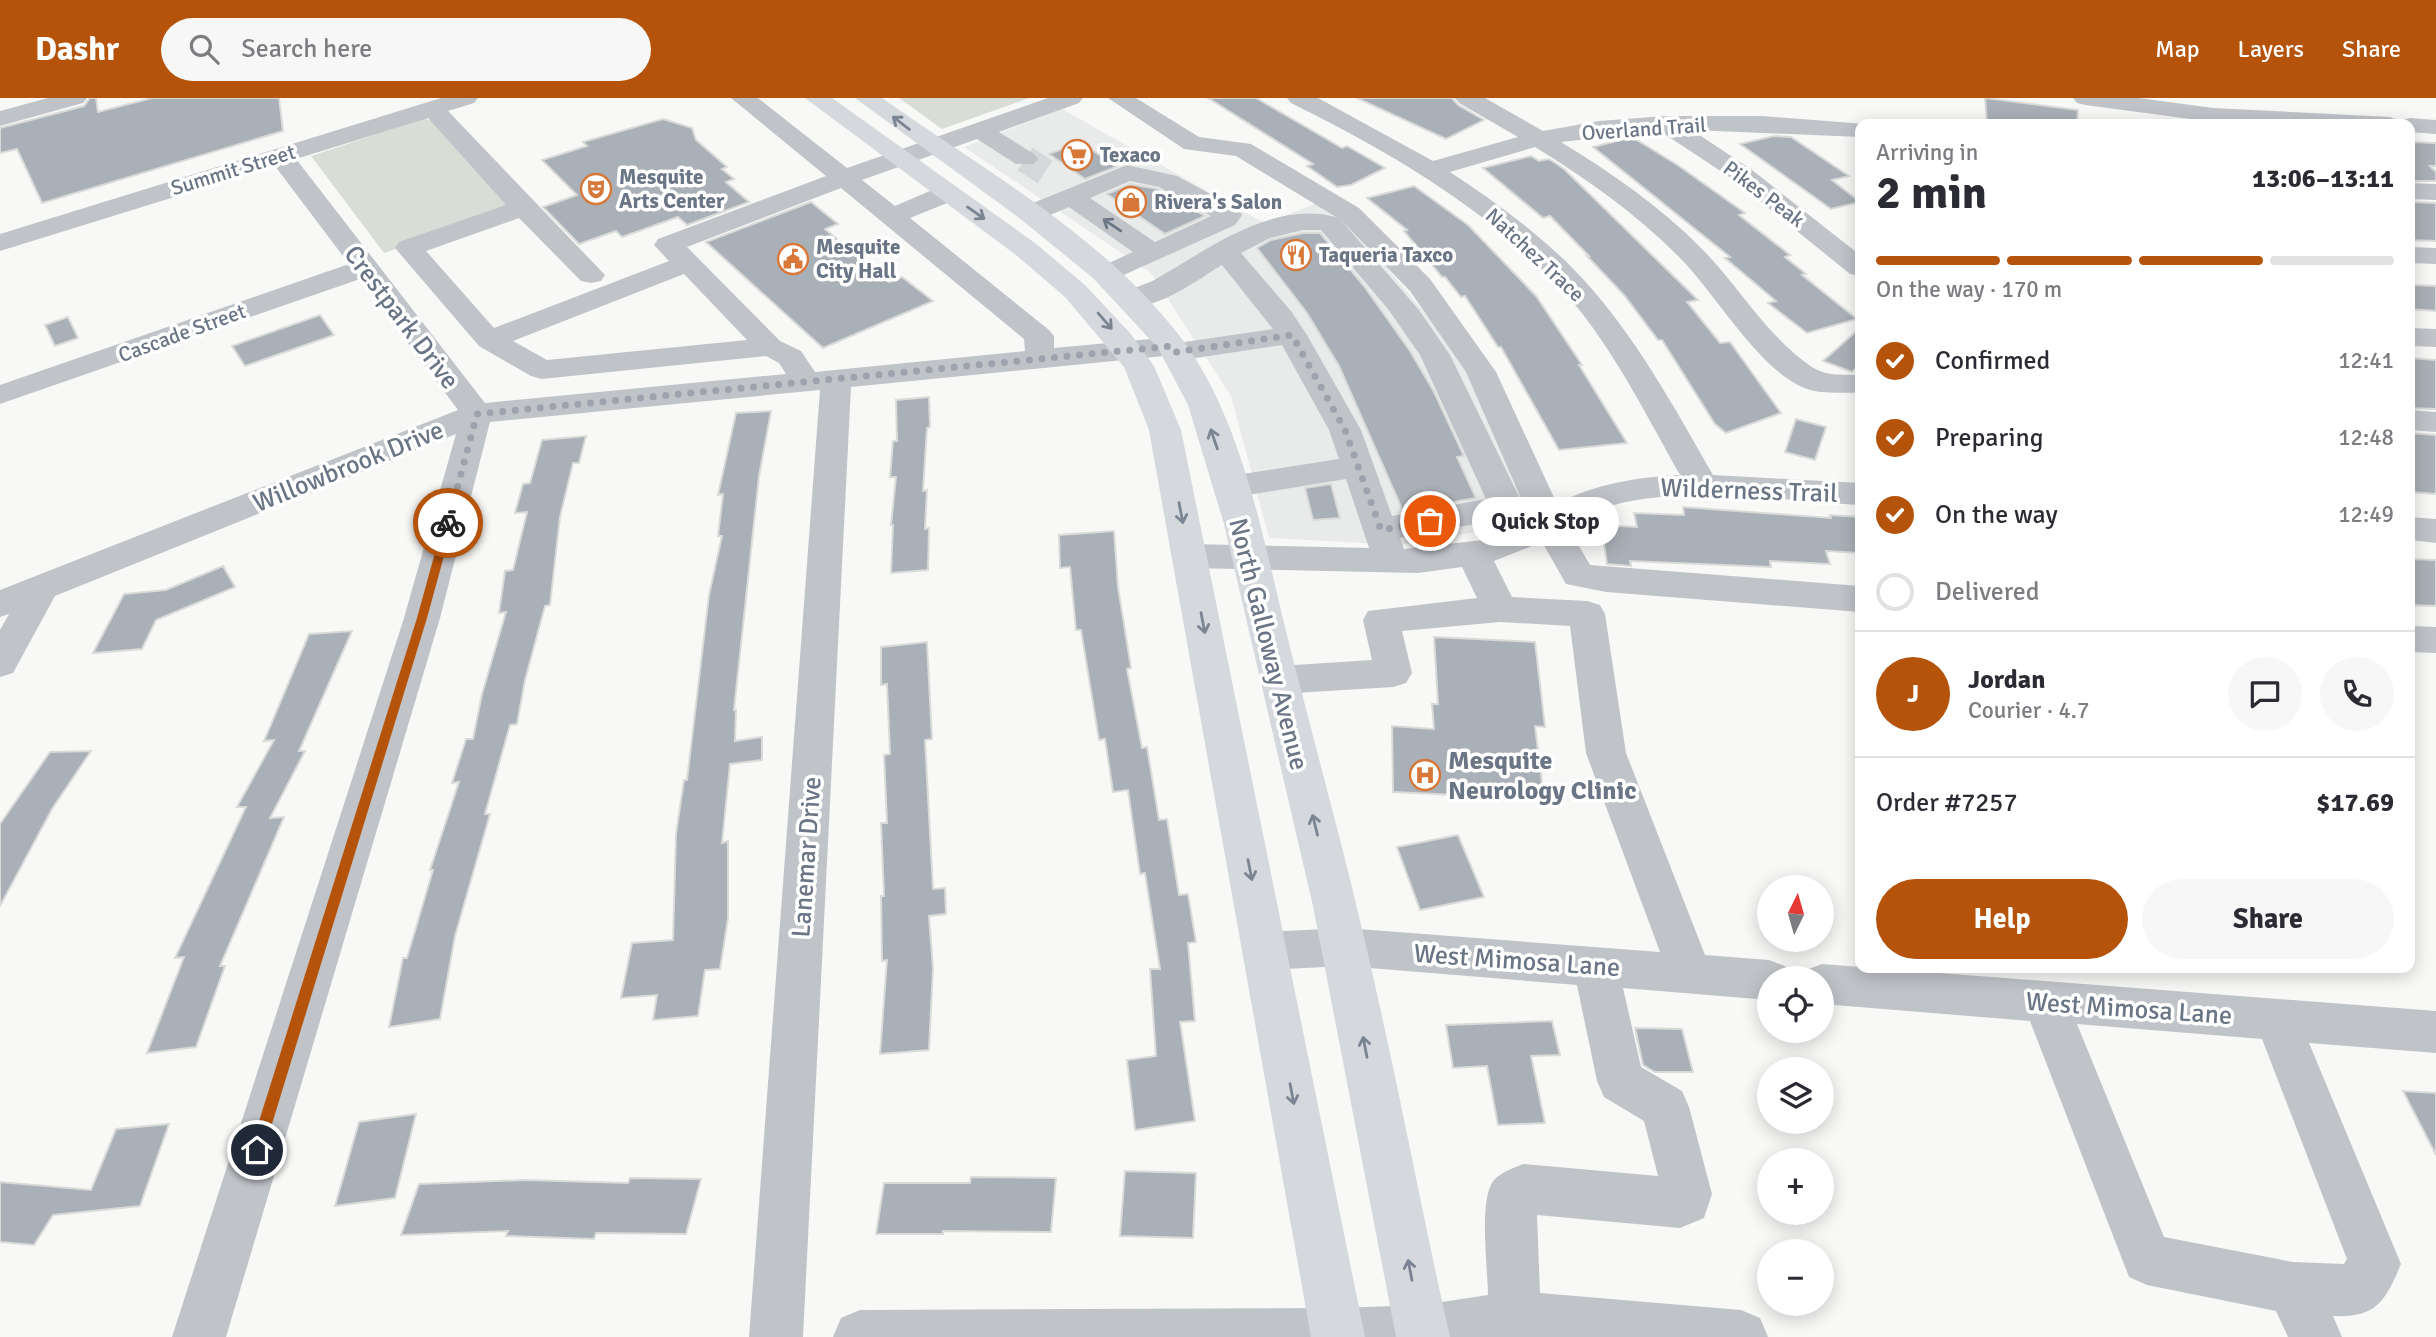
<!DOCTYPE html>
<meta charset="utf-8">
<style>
body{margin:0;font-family:Signika,sans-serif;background:#f7f7f7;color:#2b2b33;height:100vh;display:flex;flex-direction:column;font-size:26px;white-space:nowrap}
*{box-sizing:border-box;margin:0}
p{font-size:23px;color:#7c7c81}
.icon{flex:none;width:38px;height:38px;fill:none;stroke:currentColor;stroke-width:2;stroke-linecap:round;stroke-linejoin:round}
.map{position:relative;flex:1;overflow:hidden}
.panel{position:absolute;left:1855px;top:21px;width:560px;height:854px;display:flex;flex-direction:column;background:#fff;border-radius:14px;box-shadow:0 4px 18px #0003}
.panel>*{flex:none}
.needle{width:46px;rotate:5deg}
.fabs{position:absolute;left:1757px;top:777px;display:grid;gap:14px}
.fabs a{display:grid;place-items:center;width:77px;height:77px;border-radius:50%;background:#fff;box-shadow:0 4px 18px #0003;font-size:35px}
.pin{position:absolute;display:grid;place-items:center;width:60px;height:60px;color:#fff;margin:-30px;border:4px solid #fff;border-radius:50%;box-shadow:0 2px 7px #0007}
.courier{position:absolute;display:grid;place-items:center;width:70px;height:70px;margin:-35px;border:5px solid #b45309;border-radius:50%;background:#fff;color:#222;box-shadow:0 2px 9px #0007}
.bubble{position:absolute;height:49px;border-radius:24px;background:#fff;box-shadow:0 4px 18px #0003;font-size:23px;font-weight:800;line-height:49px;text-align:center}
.overview em{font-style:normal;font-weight:800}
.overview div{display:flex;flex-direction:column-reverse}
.overview{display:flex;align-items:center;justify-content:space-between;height:119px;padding:0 21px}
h1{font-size:46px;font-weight:800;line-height:52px}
.bar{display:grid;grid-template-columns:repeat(4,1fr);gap:10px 7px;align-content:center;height:84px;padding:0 21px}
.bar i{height:9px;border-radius:5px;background:#e1e1e2}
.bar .current{background:#b45309}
.bar p{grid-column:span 4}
.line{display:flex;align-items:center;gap:18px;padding:0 21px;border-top:2px solid #e1e1e2}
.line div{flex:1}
.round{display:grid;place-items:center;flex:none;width:74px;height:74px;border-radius:37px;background:#f7f7f7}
ol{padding:0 21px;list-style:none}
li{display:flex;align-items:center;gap:21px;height:77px}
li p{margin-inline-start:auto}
li .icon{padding:7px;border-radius:50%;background:#b45309;color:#fff;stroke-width:4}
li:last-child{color:#7c7c81}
li i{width:38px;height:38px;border:4px solid #e1e1e2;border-radius:50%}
.primary-button{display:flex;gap:14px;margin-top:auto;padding:14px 21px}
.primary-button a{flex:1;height:80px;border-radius:42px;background:#b45309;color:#fff;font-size:28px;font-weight:800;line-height:80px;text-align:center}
.primary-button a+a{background:#f7f7f7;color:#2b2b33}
header{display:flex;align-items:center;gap:42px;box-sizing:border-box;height:98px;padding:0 35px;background:#b45309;color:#fff}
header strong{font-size:33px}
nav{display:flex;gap:38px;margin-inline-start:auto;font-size:24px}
.search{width:490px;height:63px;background:#f7f7f7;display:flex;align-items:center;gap:18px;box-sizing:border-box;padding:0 24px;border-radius:38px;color:#7c7c81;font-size:26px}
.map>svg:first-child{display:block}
.built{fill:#e9eaea}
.green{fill:#d8ddd6}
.building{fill:#aab0b7;stroke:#dadbd9;stroke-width:2}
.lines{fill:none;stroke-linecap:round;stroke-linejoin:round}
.minor-tunnel{stroke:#d4d8da;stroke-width:27;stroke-dasharray:27 14;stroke-linecap:butt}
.minor{fill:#c0c3c8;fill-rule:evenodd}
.major{fill:#d5d8dd;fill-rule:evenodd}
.oneway{stroke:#7a8492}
.oneway2{stroke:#6a7585}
.route{fill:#b45309}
.done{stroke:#9ca3ad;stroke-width:7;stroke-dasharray:0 12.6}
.labels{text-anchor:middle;stroke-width:7;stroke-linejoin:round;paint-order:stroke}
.far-street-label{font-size:21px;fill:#6a7585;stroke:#fff}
.far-poi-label{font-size:21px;font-weight:bold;fill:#6a7585;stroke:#fff;text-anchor:start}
.street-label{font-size:26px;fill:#6a7585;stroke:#fff}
.poi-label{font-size:26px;font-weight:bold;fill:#6a7585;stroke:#fff;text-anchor:start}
</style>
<header>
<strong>Dashr</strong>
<div class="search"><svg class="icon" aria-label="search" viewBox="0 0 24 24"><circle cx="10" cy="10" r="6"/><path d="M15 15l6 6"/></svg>Search here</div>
<nav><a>Map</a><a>Layers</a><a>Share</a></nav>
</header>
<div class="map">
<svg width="2436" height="1239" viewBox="0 0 2436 1239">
<rect width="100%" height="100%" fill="#f8f9f7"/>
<path class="built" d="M1062,11L1266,126L1318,104L1350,126L1466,264L1531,408L1482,433L1400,447L1269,440L1231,298L1151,175L964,49Z"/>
<path class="green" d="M899,0H1029L942,31Z
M425,20L431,23L507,108L494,117L384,155L311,58Z"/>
<path class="building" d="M90,0H96L98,14L152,0H279L283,33L42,105L17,51L0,55V30L84,8Z
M1208,0H1256L1342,50L1347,48L1385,70L1351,87L1337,89L1307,68L1313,66Z
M1357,0H1452L1458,7L1484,22L1446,41Z
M1985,0L2078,12L2077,26H1987Z
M663,21L692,30L696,42L727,69L722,71L734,81L726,84L749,104L687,127L678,119L622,139L616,133L579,146L543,109L577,97L542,62L587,48L583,44Z
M1774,38L1791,39L1849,78L1832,82L1860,104L1831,111L1740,46Z
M1632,39L1679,68L1745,115L1739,117L1790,157L1785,159L1806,176L1802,177L1857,221L1807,235L1768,205L1776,203L1725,160L1730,159L1593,49Z
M1080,44L1104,60L1116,69L1085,81L1049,56Z
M2410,44L2436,45V68H2430L2436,74V83H2410Z
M1531,58L1539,63L1549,61L1564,71L1698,202L1687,204L1720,245L1730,244L1781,315L1726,335L1715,326L1662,242H1658L1624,197L1587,158H1589L1550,118L1543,120L1483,70Z
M1130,86L1158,91L1205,118L1165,136L1107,96Z
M1414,88L1468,127L1536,198L1582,267H1579L1627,345L1559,352L1501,249H1498L1465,198L1461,199L1445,179H1442L1404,133L1407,132L1367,100Z
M811,104L838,126L825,131L889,184L902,179L933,203L823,250L706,144Z
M2410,104L2436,105V143L2410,142Z
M1303,135H1320L1364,188L1410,253L1433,292L1464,358L1457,359L1476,400L1403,413L1339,268L1307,215L1257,150L1271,142Z
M2410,187L2436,188V213L2410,211Z
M320,217L334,237L245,268L232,248Z
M68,219L78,240L55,248L45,227Z
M1860,230V267L1852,274L1823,263Z
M2410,260L2436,262V311L2410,310Z
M929,299L930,329L927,330L923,393L927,392L925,431L929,430L928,472L891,475L893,427H891L896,379H890L893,343H897L896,302Z
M771,313L759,378L734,612H736L735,643L762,639V662L730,666L722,745L728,743V820L720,871L705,872L698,918L653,922L657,897L621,900L632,845L673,842L676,736L684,682H687L709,497L722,438H718L723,396L718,397L736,315Z
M1796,321L1826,329L1815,362L1785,354Z
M2410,335L2436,337V396L2410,394Z
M586,338L579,365H573L560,419L550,507L545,508L525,582L517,626L510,627L485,716H490L455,838L440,921L389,929L403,860H407L433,772H430L459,684L452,685L466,641H473L482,596L506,514L499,515L505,473L513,472L527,414L515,415L523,386L530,385L542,342Z
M1331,386L1340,420L1313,422L1305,390Z
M1683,409L1831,420L1830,417L1860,419V455L1826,453L1830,466L1770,463L1771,469L1630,463L1631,468L1607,466L1601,427L1637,429L1634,415L1684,417Z
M1114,433L1118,489L1131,570L1127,571L1142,650L1147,649L1159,722L1167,721L1179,797L1188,796L1196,844L1188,845L1195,923L1180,924L1195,1023L1135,1032L1127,962L1156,958L1150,871H1160L1145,775L1140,776L1128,692L1113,694L1105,641L1099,642L1081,532H1076L1070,469L1060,470L1059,437Z
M2410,461L2436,462V508L2410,507Z
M223,468L235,489L156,522L142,551L93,555L124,496L166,492Z
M352,533L299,653H305L270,720L284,719L220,868H225L196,949L147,955L184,859L175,860L246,709H237L274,642L264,643L309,536Z
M1434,539L1535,544L1545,629L1535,628L1544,701L1393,694L1392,628L1434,631L1432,606H1438Z
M927,544L932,641L925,642L933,791L945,790L946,816L929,818L933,870L929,952L880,956L887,862L882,863L881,798H884L881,725H887L884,657L890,656L887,586L881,587V549Z
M91,653L52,711L0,808V726L50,654Z
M1458,737L1484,799L1420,812L1397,749Z
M1552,923L1560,957L1531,958L1545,1025L1498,1027L1487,968L1453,970L1446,927Z
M1635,930L1682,931L1693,974H1655L1643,967Z
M2403,993L2436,995V1057Z
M416,1016L395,1100L335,1108L359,1024Z
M169,1026L140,1108L53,1117L34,1147L0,1144V1084L91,1092L116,1031Z
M1125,1073L1196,1075L1193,1140L1120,1138Z
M971,1079L1056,1080L1051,1134L943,1133V1136H876L884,1085H970Z
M630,1080L701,1081L686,1136L596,1135L594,1141L506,1138L508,1133L401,1137L419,1086L526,1082L628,1085Z"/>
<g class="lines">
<path class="minor-tunnel" d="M1025,61L1045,74"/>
<path class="minor" d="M48,0H87L83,5L0,28V13Z
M441,0H478L474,5L448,13L605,177L601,183L591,185L581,183L519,120L426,153L494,230L669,163L654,147L658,141L826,78L731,0H758L847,70L1048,0H1083L1079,5L999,34L1034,56L1038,61L1034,66H1016L977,41L862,82L895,108L939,89H957L961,95L957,101L910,120L1049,232L1054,238V250L1172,239L1184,244L1273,231L1222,167C1195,183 1155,215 1123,207L1119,201C1126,190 1144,188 1156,181C1209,151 1271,102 1336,119L1236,58L1184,51L1108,0H1136L1199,39L1251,46L1359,110L1430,181L1496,274L1557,406C1594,386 1638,379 1680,377C1649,322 1620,264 1581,214C1506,121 1396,57 1291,5L1287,0H1318L1433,63L1518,39L1459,5L1455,0H1485L1543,33L1599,23L1665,18H1762L1866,26H1860V39L1692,32L1752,72L1860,157V178L1850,176L1734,82L1660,33L1561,44C1610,74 1660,108 1701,150C1738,187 1766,237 1809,267C1825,279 1842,276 1860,277V295C1841,294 1820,297 1802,289C1757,269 1715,195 1680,160C1638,117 1587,81 1535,49L1450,74C1496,104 1545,140 1583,181C1636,239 1674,309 1713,377L1860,385V407C1784,403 1666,384 1596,413C1586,417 1577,424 1568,429L1590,467L1860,488V514L1606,494L1566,486L1542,444L1494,463L1512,499L1587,503L1600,507L1605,516L1626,655L1705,857L1769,862L1785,868L1791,880H1769V902L1623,890L1641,969L1682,993L1689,1009L1712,1096L1704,1120L1680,1130L1537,1117L1540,1195L1741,1212L1760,1220L1768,1239H833L841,1220L860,1212L1338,1210L1422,1207L1488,1197C1488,1172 1478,1101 1494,1082C1501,1074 1514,1070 1523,1066L1658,1078L1644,1023L1604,999L1597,983L1577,887L1345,868L1265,872L1249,867L1243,853L1249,839L1265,834L1345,830L1660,854L1586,655L1570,528L1500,524L1402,533L1412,575L1406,585L1393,589L1279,596L1266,592L1260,582L1266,572L1279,568L1372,562L1363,522L1368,513L1477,500L1462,469L1418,475L1190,470L1178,466L1173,458L1178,450L1190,446L1369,450L1346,381L1230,400L1218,397L1213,389L1218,381L1230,378L1339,361L1329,332L1282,247L1176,263L1164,258L851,289L803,1239H749L820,292L490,324L440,520L226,1239H172L404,520L456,336L55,498L13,575L0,579V532L9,516L0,519V492L458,312L360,181L0,306V287L349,166L275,68L0,153V136ZM428,20L506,107L399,144L395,150L479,248L531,278L542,281L766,258L779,265L786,276L485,305L296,61ZM841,90L1024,241L1025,253L815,274L801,253L780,243L687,149ZM1340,121L1410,193L1466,274L1530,421L1450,257L1419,212ZM1303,132H1321L1388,211L1420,257L1486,401L1392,418L1361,332L1307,237L1291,213L1241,155L1270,140ZM684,176L747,242L547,262L513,243ZM1496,422L1502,435L1483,442L1404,451L1400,440Z
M2073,0H2139L2213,10L2390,19L2400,23L2410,20L2436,22V36L2410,34V26L2213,24L2085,7L2077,5Z
M1127,67L1177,78L1238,111L1242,117L1235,127L1108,184L1098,182L1094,176L1098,170L1133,154L1069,109L1041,121H1023L1019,115L1023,109ZM1130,83L1159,89L1211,118L1155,144L1090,100Z
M2410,85L2436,86V102L2410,101Z
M2410,149L2436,150V166L2410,165Z
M2410,230L2436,231V249L2410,248Z
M2410,312L2436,314V334L2410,332Z
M2410,419L2436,421V445L2410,442Z
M2410,528L2436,529V555L2410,554Z
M1822,866L2436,913V955L2309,945L2401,1166C2385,1204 2376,1220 2333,1218L2342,1239H2288L2276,1213L2147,1187L2129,1179L2030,923L1822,906V880H1802L1806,872ZM2077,926L2262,941L2347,1161L2344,1166L2293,1164L2164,1139Z"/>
<path class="major" d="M805,0H832L1035,145L1085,187L1130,235L1154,268L1181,332L1365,1239H1311L1149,332L1124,269L1065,199L1016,157Z
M855,0H882C985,73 1105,139 1182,241C1246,327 1265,454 1292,557C1321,670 1352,782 1377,896C1403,1010 1424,1125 1450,1239H1396L1313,808L1224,426L1188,307L1158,250L1093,180L1018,119Z"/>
</g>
<defs><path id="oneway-shaft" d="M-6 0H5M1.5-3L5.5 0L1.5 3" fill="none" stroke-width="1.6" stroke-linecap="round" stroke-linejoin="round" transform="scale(1.75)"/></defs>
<g class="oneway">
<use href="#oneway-shaft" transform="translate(901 25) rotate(-143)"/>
<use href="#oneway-shaft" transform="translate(976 115) rotate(35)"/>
<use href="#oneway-shaft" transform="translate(1105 223) rotate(49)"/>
<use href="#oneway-shaft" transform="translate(1214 341) rotate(-109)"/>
<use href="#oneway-shaft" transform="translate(1181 415) rotate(79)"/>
<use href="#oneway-shaft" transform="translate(1203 525) rotate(79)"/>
<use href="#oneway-shaft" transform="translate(1315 727) rotate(-104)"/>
<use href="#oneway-shaft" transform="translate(1250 772) rotate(79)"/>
<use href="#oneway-shaft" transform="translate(1365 949) rotate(-101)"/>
<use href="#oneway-shaft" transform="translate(1292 996) rotate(79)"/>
<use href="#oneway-shaft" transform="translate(1410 1172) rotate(-101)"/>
</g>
<use class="oneway2" href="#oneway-shaft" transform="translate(1112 127) rotate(-146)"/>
<path class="route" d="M444,422L453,425L427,520L264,1052L257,1059L250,1052L417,520Z"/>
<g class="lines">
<path class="done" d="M448,425L477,316L1172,248L1176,254L1292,237L1345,332L1381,432L1430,423"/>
</g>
<defs>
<g id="supermarket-ring" transform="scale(1.575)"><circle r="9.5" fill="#fff" stroke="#d77738" stroke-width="1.5"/><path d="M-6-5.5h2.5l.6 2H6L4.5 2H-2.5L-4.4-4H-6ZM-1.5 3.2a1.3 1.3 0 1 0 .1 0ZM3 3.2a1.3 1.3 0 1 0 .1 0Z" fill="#d77738"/></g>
<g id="theatre-ring" transform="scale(1.575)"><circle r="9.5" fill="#fff" stroke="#d77738" stroke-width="1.5"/><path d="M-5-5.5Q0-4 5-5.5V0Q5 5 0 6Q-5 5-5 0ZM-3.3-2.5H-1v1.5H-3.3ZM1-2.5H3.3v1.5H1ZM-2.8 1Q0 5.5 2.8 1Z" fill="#d77738"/></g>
<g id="shop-ring" transform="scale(1.575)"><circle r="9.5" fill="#fff" stroke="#d77738" stroke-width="1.5"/><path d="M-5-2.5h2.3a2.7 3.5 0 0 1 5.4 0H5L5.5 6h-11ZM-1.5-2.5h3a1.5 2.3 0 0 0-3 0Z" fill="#d77738"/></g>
<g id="restaurant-ring" transform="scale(1.575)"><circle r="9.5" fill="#fff" stroke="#d77738" stroke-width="1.5"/><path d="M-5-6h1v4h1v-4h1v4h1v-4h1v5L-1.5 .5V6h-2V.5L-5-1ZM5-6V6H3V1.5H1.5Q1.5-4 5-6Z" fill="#d77738"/></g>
<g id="civic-ring" transform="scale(1.575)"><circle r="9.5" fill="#fff" stroke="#d77738" stroke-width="1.5"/><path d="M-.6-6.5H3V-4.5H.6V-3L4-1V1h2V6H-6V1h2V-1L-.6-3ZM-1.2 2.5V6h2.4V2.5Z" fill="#d77738"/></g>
<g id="hospital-ring" transform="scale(1.575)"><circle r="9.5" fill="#fff" stroke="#d77738" stroke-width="1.5"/><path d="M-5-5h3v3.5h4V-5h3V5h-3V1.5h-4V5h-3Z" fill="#d77738"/></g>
</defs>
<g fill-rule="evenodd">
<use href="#supermarket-ring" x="1077" y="57"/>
<use href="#theatre-ring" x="596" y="91"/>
<use href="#shop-ring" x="1131" y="104"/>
<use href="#restaurant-ring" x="1296" y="157"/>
<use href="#civic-ring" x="793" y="161"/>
<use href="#hospital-ring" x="1425" y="677"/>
</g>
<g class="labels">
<g class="far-street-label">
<text transform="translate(1644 31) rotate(-4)" y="7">Overland Trail</text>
<text transform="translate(233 72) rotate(-17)" y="7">Summit Street</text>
<text transform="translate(1764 96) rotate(37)" y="7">Pikes Peak</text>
<text transform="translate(1535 157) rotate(43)" y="7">Natchez Trace</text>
<text transform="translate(182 235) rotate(-20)" y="7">Cascade Street</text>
</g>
<g class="far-poi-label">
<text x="1100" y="64">Texaco</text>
<text x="619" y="86">Mesquite<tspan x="619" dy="24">Arts Center</tspan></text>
<text x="1154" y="111">Rivera's Salon</text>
<text x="816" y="156">Mesquite<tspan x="816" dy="24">City Hall</tspan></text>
<text x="1319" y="164">Taqueria Taxco</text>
</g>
<g class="street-label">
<text transform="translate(402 219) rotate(53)" y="9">Crestpark Drive</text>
<text transform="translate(348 368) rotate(-22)" y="9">Willowbrook Drive</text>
<text transform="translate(1749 392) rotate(2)" y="9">Wilderness Trail</text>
<text transform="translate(1269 546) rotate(76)" y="9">North Galloway Avenue</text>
<text transform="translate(806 759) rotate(-86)" y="9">Lanemar Drive</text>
<text transform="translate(1517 862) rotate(4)" y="9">West Mimosa Lane</text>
<text transform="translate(2129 910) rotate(4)" y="9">West Mimosa Lane</text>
</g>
<g class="poi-label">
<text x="1448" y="671">Mesquite<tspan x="1448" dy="30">Neurology Clinic</tspan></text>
</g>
</g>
</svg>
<div class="fabs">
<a><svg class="needle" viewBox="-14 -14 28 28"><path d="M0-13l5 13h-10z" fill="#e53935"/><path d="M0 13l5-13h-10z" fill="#7c7c81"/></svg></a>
<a><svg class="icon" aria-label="locate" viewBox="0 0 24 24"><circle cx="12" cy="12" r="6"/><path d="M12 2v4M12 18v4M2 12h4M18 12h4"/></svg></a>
<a><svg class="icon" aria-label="layers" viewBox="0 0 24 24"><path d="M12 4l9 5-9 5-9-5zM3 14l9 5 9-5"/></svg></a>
<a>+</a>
<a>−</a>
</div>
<div class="pin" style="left:1430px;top:423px;background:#ea580c"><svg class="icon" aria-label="bag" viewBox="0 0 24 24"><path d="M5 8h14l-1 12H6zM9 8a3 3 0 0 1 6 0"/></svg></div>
<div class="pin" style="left:257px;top:1052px;background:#1f2937"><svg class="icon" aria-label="home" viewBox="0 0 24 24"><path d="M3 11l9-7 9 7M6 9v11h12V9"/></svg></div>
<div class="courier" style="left:448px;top:425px"><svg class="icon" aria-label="bike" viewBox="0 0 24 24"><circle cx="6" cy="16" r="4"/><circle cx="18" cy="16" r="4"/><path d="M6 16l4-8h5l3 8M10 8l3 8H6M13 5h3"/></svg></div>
<div class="bubble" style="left:1472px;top:399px;width:147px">Quick Stop</div>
<section class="panel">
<div class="overview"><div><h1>2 min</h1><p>Arriving in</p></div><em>13:06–13:11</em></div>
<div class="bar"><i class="current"></i><i class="current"></i><i class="current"></i><i></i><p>On the way · 170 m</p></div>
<ol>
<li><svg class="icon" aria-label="check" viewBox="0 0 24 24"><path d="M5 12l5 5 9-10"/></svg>Confirmed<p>12:41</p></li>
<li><svg class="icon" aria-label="check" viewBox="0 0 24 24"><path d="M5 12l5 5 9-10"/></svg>Preparing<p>12:48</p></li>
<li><svg class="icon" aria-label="check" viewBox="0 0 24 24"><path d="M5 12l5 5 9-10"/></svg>On the way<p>12:49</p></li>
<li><i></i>Delivered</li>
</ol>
<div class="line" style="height:126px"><b class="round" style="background:#b45309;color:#fff">J</b><div><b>Jordan</b><p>Courier · 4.7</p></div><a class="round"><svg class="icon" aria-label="chat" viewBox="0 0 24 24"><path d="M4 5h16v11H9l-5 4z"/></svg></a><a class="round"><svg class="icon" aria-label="phone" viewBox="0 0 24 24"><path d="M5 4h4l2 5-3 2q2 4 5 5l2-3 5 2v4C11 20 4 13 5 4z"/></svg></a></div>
<div class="line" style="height:91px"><div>Order #7257</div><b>$17.69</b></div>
<div class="primary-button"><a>Help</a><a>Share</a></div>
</section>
</div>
